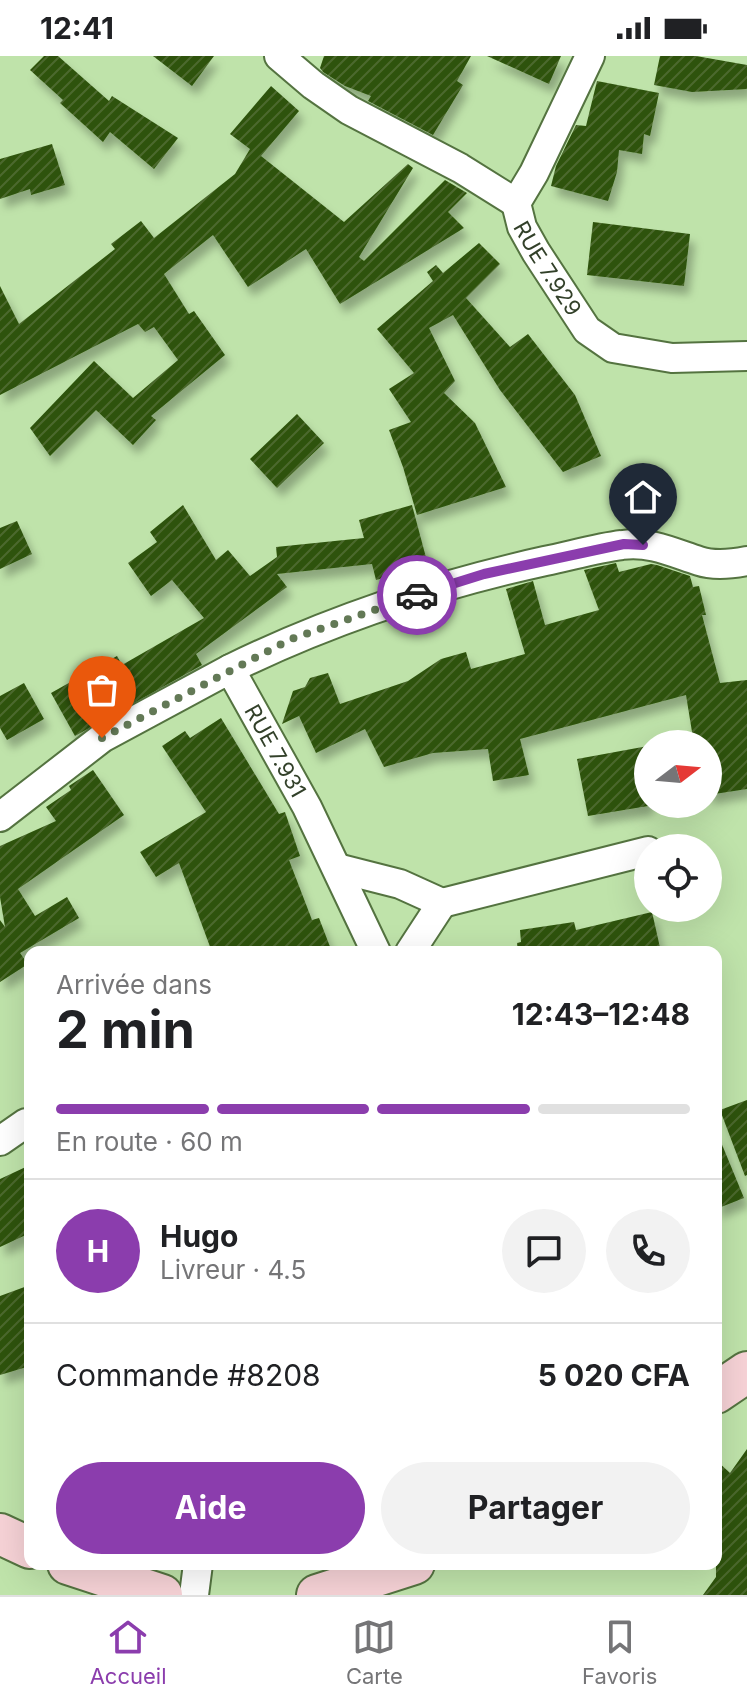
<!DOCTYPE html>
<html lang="fr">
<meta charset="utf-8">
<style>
body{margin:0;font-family:Inter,sans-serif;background:#f2f2f2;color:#202124;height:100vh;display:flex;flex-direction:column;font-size:30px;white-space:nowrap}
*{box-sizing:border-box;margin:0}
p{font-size:26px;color:#757577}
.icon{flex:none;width:44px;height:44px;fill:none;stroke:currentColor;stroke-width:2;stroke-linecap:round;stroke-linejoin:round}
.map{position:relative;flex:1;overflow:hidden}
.panel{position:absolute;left:24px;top:890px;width:698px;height:624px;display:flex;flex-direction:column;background:#fff;border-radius:16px;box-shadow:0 8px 32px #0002}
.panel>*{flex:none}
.needle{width:52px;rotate:74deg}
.controls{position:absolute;left:634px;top:674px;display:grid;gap:16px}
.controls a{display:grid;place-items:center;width:88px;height:88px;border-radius:50%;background:#fff;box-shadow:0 8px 32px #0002;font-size:40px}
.pin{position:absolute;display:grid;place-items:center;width:68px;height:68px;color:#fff;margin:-82px -34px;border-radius:50% 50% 50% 0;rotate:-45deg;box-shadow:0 0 8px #0007}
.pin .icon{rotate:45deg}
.courier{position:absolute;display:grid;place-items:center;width:80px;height:80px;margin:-40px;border:6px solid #8b3dad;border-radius:50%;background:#fff;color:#222;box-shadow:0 2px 10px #0007}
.overview em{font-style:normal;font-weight:700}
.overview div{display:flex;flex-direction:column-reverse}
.overview{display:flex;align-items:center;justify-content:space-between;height:136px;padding:0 32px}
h1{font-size:52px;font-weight:700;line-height:60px}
.bar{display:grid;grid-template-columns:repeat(4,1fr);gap:12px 8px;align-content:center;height:96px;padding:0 32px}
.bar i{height:10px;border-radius:6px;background:#e0e0e0}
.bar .active{background:#8b3dad}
.bar p{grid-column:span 4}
.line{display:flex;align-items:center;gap:20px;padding:0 32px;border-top:2px solid #e0e0e0}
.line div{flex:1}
.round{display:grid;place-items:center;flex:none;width:84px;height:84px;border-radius:42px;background:#f2f2f2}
.action{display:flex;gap:16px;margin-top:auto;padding:16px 32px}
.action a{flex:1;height:92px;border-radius:48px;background:#8b3dad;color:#fff;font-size:32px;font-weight:700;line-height:92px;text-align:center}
.action a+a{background:#f2f2f2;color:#202124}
.status{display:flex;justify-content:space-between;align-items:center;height:56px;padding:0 40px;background:#fff;direction:ltr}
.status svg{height:22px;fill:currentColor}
.tab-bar{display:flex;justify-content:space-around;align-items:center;height:112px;border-top:2px solid #e0e0e0;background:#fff;font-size:22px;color:#757577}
.tab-bar a{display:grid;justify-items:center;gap:4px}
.tab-bar .active{color:#8b3dad}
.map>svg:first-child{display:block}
.building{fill:url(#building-hatch);filter:url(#shadow)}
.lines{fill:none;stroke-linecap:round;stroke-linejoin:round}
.street-casing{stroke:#547340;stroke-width:32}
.secondary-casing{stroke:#547340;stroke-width:44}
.street{stroke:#fff;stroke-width:28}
.secondary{stroke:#f6d2d6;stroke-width:40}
.done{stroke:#637956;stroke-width:8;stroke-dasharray:0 14.4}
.route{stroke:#8b3dad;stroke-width:10}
.labels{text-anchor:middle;stroke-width:8;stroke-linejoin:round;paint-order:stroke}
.street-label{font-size:22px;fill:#324029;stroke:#ccf0b7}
</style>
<div class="status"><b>12:41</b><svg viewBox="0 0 49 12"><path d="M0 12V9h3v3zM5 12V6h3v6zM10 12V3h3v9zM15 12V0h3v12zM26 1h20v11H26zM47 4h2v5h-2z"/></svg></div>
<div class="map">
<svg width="747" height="1539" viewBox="0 0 747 1539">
<defs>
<pattern id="building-hatch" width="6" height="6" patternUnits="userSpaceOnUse" patternTransform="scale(2)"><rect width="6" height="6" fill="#2d520b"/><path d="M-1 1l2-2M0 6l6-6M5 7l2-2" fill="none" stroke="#4b692f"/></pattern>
<filter id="shadow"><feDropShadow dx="5" dy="9" stdDeviation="4" flood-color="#0004"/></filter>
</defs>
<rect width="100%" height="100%" fill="#bfe3aa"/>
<path class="building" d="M44,0H58L109,45L112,40L178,82L154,113L110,76L103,86L60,47L63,44L30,14Z
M153,0H214L192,30Z
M324,0H471L457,25L463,29L433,79L368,45L371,40L345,30L323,16L320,12Z
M487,0H561L549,28Z
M660,0H696L747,9V33L692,36L654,29Z
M597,25L659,37L650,80L644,78L642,98L619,94L617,116L608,145L551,130L556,110L576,69L586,70Z
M271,30L299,55L261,100L344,166L408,108L413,112L359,201L364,205L445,124L467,137L448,156L464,172L340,248L306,193L248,231L213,179L164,218L189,258L194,255L225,299L151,360L156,364L133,389L96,354L50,400L30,372L94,305L133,342L178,304L154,271L145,276L138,268L0,339V230L19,268L115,193L111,188L141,165L154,182L235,118L250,93L230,78Z
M52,88L65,129L31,139L30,133L0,143V103Z
M593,166L690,178L684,230L587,219Z
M479,187L500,208L466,242L510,291L528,278L575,339L601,400L563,416L500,334L453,259L429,272L455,325L444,337L475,367L506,431L417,459L403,411L389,374L411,366L389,333L414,317L377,273L433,225L427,216L436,209L443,217Z
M297,358L324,387L277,432L250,403Z
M183,449L216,504L228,494L250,520L277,501L276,491L364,482L359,464L412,449L428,509L376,524L372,508L277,518L287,531L196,598L202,609L75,680L51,637L117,600L122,609L204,562L172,524L151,540L128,507L157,486L150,476Z
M17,465L32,498L0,513V472Z
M616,507L619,516L651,508L657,509L690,520L693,531L699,530L706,559H702L720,627L747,624V733L708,739V688H694L686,639L520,683L529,719L493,725L488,693L433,697L384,711L365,673L316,697L299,660L282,668L293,635L305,631L310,622L328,617L340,648L408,625L441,603L466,596L471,613L525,598L506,533L533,525L545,569L599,554L584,514Z
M24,627L44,663L7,684L0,672V640Z
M221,662L279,758L285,756L300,800L289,804L312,864L319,862L332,896H212L179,807L156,821L140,796L206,756L162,690L185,675L190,682Z
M648,690V750L588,760L577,703Z
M93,714L124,759L18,833L35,860L67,841L79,862L20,897L28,908L0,926V864L5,871L0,841V790L56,765L46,751L71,734L69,730Z
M652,856L661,896H518L517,887L521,886L520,874L574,866L576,874Z
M747,1044V1119L745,1120L720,1054Z
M716,1074L744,1142L716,1153Z
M30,1109V1177L0,1191V1123Z
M30,1229V1310L0,1319V1240Z
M747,1393V1539H703L716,1521V1404L730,1417Z"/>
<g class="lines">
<g class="street-casing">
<g id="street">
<path d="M279,0L313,29L349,54L460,112L516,147"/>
<path id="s1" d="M590,0L534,117L516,147L522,171L536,196L587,274L613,292L672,302L747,300"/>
<path d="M230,613C330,564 436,529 545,505C570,500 597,492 622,489C650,485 674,497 699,505C714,510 732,508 747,505"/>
<path id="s2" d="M0,761L102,682L230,613L307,751L376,896"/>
<path d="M337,812L400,828L442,847L648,795"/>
<path d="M410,896L442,847"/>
<path d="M0,1085L26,1067"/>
<path d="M194,1539L198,1508"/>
</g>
</g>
<g class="secondary-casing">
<path id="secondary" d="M716,1337L747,1316
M0,1478L30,1492
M68,1508L162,1539
M317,1539L414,1508"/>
</g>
<use href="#street" class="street"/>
<use href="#secondary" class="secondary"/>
</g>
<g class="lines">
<path class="done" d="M102,682L291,583L417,539"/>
<path class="route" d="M417,539L484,518L624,488L643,489"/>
</g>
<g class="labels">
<g class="street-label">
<text dy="8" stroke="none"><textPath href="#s1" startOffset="238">RUE 7.929</textPath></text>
<text dy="8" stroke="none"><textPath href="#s2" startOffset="368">RUE 7.931</textPath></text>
</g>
</g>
</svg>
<div class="controls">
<a><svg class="needle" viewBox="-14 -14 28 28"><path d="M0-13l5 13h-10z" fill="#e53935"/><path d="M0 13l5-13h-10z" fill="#757577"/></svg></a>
<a><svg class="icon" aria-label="locate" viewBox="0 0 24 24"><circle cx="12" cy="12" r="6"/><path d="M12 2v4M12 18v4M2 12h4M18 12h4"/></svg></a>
</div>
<div class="pin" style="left:102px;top:682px;background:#ea580c"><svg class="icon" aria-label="bag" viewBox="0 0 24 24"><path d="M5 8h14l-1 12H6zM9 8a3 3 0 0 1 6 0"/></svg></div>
<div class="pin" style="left:643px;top:489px;background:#1f2937"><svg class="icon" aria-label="home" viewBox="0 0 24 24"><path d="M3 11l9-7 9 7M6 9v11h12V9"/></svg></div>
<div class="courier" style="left:417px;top:539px"><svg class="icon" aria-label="car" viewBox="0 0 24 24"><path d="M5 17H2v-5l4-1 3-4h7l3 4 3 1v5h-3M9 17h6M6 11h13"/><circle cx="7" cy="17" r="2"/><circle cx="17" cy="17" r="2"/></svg></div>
<section class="panel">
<div class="overview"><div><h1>2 min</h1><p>Arrivée dans</p></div><em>12:43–12:48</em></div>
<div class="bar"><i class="active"></i><i class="active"></i><i class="active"></i><i></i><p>En route · 60 m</p></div>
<div class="line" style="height:144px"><b class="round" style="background:#8b3dad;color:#fff">H</b><div><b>Hugo</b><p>Livreur · 4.5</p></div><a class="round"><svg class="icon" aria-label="chat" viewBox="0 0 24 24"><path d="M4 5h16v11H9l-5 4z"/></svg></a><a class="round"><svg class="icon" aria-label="phone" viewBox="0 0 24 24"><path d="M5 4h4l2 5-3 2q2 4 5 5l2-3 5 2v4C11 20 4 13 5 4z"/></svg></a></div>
<div class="line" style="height:104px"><div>Commande #8208</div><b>5 020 CFA</b></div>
<div class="action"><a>Aide</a><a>Partager</a></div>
</section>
</div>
<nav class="tab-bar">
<a class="active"><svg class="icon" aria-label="home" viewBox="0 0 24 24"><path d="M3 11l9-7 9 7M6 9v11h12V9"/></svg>Accueil</a>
<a><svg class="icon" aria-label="map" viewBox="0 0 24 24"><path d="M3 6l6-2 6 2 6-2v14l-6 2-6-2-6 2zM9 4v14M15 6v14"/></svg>Carte</a>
<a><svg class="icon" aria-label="saved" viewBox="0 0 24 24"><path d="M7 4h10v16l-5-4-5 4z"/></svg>Favoris</a>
</nav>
